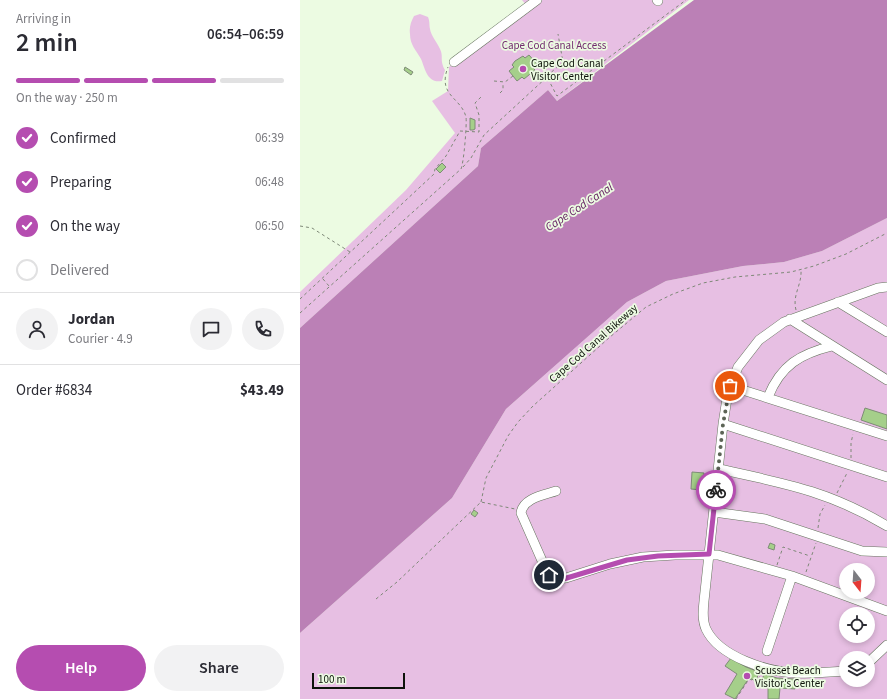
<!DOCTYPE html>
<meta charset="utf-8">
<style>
body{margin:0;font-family:"Source Sans 3",sans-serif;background:#f2f2f3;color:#2b2b33;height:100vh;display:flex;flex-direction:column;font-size:15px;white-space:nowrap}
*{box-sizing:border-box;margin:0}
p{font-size:13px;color:#7c7c81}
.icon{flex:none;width:22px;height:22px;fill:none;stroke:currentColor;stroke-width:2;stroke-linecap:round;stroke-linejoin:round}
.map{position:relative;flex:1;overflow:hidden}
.drawer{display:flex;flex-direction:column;background:#fff;width:300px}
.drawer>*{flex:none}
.needle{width:26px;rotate:163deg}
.controls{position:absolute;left:539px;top:563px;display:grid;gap:8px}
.controls a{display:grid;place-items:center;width:36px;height:36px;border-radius:50%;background:#fff;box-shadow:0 2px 6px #0003;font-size:20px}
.scale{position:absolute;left:12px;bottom:10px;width:93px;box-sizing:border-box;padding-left:4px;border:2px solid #0e130b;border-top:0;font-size:11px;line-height:14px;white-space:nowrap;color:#0e130b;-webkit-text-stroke:3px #ecfbe2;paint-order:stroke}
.pin{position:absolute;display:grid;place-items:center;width:34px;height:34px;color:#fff;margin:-17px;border:2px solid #fff;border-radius:50%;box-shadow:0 1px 4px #0007}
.courier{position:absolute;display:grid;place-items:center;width:40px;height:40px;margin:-20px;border:3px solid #b54db0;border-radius:50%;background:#fff;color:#222;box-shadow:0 1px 5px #0007}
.overview em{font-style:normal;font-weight:600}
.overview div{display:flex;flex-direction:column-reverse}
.overview{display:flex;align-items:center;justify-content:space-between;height:68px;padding:0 16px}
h1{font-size:26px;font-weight:600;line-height:30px}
.bar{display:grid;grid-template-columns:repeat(4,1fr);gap:6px 4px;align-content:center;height:48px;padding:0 16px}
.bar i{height:5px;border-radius:3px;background:#e1e1e2}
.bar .active{background:#b54db0}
.bar p{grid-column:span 4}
.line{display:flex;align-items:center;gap:10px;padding:0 16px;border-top:1px solid #e1e1e2}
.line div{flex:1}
.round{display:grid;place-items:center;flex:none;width:42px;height:42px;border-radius:21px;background:#f2f2f3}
ol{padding:0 16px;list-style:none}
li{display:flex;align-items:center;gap:12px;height:44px}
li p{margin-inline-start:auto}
li .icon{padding:4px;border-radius:50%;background:#b54db0;color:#fff;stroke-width:4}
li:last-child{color:#7c7c81}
li i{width:22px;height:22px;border:2px solid #e1e1e2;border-radius:50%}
.primary-button{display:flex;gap:8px;margin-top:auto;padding:8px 16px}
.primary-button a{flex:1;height:46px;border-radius:24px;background:#b54db0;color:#fff;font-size:16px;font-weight:600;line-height:46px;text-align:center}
.primary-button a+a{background:#f2f2f3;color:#2b2b33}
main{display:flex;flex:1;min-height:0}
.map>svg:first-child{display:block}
.green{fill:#e7bfe3;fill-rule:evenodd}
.water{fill:#bb80b6}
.building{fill:#a5cf8a;stroke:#7e8c76}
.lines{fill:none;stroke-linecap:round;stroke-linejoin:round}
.minor-casing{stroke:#67745f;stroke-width:10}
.path{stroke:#7e8877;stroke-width:1;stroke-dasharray:3 3;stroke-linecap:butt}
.minor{stroke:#fff;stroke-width:9}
.done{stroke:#5c6456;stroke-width:4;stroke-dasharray:0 7.2}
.route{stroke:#b54db0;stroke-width:5}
.poi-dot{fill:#b54db0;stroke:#ecfbe2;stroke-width:1.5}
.labels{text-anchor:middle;stroke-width:3.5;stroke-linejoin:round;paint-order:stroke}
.park-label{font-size:11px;fill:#722b6e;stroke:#ecfbe2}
.poi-label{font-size:11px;fill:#0e130b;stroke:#ecfbe2;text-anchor:start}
.street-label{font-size:11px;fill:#0e130b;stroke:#ecfbe2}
.water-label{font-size:12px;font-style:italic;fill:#611a5e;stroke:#ecfbe2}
</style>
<main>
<section class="drawer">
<div class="overview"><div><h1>2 min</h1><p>Arriving in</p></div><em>06:54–06:59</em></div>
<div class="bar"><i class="active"></i><i class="active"></i><i class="active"></i><i></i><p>On the way · 250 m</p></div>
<ol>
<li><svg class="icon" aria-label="check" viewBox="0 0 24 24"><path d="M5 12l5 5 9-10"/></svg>Confirmed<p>06:39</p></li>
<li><svg class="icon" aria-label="check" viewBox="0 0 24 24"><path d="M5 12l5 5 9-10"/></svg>Preparing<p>06:48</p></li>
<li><svg class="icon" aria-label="check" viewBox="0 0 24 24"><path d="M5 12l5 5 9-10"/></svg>On the way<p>06:50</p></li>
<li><i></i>Delivered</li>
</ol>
<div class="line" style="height:72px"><a class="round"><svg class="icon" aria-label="person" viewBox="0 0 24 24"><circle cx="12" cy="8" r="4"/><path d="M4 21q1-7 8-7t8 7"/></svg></a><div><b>Jordan</b><p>Courier · 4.9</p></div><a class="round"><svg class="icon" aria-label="chat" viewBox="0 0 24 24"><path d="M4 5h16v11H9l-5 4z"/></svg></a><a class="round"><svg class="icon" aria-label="phone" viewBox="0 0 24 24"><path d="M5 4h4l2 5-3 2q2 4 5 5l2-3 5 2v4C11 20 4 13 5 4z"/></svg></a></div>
<div class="line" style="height:52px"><div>Order #6834</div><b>$43.49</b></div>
<div class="primary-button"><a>Help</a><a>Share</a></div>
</section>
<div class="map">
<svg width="587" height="699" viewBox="0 0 587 699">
<rect width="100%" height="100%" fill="#ecfbe2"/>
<path class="green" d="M222,0H389L257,101L248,90L181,148L178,166L0,328V292L106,190L155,133L132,101L148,91L149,67L227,6Z
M120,14L128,17C130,22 129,24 130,29C131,36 137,42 140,49C144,57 139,59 145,70L142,81C127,84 125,68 121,59C116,50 110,45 110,34C109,27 111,22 114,16Z
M587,218V699H0V633L152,498L206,409L327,302L366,281L443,266L484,262L522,251ZM546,570H568V592H546ZM546,614H568V636H546ZM546,658H568V680H546Z"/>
<path class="water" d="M394,0H587V218L522,251L484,262L443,266L366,281L327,302L206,409L152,498L0,633V328L178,166L181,148L248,90L257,101Z"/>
<path class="building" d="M229,55L237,64L233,68L235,70L224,79L222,77L217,81L209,71L214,67L212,65L215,61L223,56L225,58Z
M105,67L113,72L111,75L104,70Z
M170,118L175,120V129L173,130H170Z
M142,163L146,167L140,173L136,169Z
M565,408L587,415V429L561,420Z
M392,472L404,473L402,490L391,489Z
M174,510L178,513L175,517L171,514Z
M470,543L475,545L474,550L468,548Z
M431,658L446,667L459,672L456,681L449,678L435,699L425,694L437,674L425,666Z
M464,674L477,678L495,679V689L480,688L479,699H468V685L461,683Z"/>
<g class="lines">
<g class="minor-casing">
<path id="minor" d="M357,0L358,1
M154,62L237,0
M538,302L587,332
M490,319L587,380
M430,386L587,436
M468,397C481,365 500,354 532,346
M423,424L587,477
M419,469C483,483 529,491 587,526
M256,491C244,495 223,498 221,513L247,572L255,579L266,578L310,564L343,557L375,555H418L492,576L587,611
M414,512L465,519L562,551L587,552
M467,651L492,576
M568,663L587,645
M546,671C530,672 513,674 497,673C468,672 419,657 406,629C402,620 403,610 404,601L423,424L428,392L438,367L459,340L484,322L578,288L587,287"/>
</g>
<path class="path" d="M247,76L263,62L258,34
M194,81L205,82L213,76
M200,93L203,90V83
M163,167L171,158L184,135L247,77L257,96L386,0
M0,226L12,228L50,252
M23,279L29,286
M0,299L134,174L135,169L146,156L160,131L179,132V115L175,103L181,97
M496,310C492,295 502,285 501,270
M0,313L161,169C164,162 167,123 166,117C161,97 137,96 148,67
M551,458V443L553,434
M537,493L547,473
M181,502L186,478L208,436L218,422L233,406L310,337L346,307L373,294L403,283L435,277L491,272L514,266L546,254L587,233
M518,528L520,514L525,505
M477,565L483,547L510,556
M506,572L516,543
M76,599L97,582L181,502L215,509
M436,699L449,679L458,682L460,675"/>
<use href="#minor" class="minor"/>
</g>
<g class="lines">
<path class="done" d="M416,490L423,424L430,386"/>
<path class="route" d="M249,575L260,580L327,560L358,556L409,554L416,490"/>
</g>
<g class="poi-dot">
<circle cx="223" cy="69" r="4"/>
<circle cx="447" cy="676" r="4"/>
</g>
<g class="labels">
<g class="park-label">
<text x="254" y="49">Cape Cod Canal Access</text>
</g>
<g class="poi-label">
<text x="231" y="67">Cape Cod Canal<tspan x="231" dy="13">Visitor Center</tspan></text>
<text x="455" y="674">Scusset Beach<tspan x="455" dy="13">Visitor's Center</tspan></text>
</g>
<g class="street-label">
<text transform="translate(293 343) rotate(-41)" y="4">Cape Cod Canal Bikeway</text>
</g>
<g class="water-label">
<text transform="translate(279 207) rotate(-33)" y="4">Cape Cod Canal</text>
</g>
</g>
</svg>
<div class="controls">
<a><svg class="needle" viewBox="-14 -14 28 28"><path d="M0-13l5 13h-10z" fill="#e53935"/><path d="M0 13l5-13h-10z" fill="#7c7c81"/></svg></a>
<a><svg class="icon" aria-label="locate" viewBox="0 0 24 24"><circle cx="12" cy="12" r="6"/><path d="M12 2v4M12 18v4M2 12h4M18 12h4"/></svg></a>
<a><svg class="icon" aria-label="layers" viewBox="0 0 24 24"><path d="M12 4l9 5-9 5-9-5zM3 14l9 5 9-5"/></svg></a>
</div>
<div class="scale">100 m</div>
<div class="pin" style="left:430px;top:386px;background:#ea580c"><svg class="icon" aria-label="bag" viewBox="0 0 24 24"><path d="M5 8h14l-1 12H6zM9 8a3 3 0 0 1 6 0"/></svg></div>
<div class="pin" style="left:249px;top:575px;background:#1f2937"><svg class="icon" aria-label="home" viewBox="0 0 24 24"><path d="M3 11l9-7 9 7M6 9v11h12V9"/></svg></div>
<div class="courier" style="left:416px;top:490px"><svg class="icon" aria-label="bike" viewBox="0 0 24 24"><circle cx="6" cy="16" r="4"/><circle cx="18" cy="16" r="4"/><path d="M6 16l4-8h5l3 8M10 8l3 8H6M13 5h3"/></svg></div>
</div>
</main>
